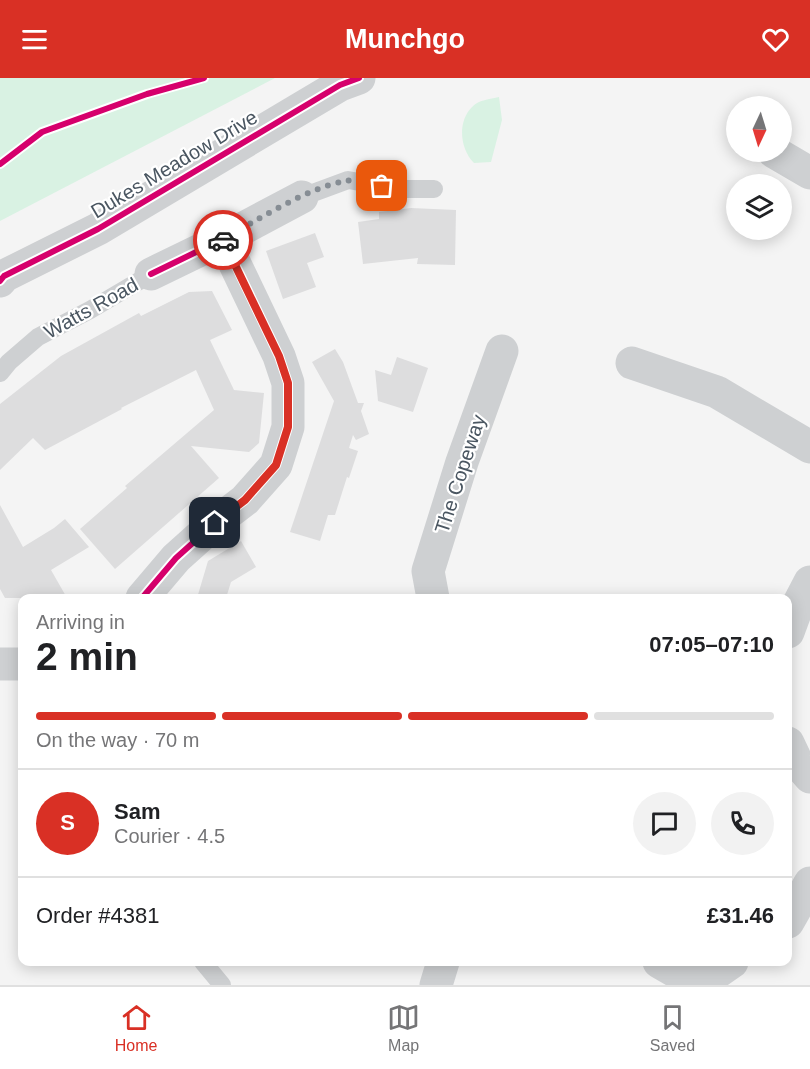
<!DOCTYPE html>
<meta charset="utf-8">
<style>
body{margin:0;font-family:Helvetica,sans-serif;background:#f2f2f2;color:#202124;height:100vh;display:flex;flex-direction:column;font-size:22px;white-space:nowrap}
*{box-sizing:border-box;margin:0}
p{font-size:20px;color:#757577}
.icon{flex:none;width:33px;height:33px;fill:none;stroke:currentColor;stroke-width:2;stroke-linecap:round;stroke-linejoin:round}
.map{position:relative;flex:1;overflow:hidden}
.drawer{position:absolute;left:18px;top:516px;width:774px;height:372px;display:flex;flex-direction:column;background:#fff;border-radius:12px;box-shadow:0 3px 15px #0003}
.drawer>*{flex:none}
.needle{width:39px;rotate:184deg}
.controls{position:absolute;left:726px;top:18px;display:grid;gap:12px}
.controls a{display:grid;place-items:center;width:66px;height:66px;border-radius:50%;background:#fff;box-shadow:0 3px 15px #0003;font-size:30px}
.pin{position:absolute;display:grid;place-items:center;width:51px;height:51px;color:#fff;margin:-26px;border-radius:12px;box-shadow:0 3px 9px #0006}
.courier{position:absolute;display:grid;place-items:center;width:60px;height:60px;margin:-30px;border:4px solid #d93025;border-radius:50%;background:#fff;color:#222;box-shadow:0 2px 8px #0007}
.head em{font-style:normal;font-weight:700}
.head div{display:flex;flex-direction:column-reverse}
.head{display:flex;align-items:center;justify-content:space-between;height:102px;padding:0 18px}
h1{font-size:39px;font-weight:700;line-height:45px}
.bar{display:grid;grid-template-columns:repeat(4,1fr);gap:9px 6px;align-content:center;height:72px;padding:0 18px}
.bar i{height:8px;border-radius:4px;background:#e0e0e0}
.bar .active{background:#d93025}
.bar p{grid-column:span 4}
.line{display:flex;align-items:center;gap:15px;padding:0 18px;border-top:2px solid #e0e0e0}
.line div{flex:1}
.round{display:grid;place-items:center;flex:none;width:63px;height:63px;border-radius:32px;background:#f2f2f2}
header{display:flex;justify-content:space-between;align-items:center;height:78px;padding:0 18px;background:#d93025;color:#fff;font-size:27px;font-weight:700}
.menu{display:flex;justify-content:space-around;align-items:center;height:84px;border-top:2px solid #e0e0e0;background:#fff;font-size:16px;color:#757577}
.menu a{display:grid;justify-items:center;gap:3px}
.menu .active{color:#d93025}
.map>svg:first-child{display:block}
.green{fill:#d9f2e3}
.building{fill:#ddddde}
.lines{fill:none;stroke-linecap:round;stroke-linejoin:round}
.service{stroke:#ced0d2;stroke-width:18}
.minor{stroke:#ced0d2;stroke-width:33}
.tertiary{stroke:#ced0d2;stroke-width:33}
.cycleway-casing{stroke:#fff;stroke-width:10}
.cycleway{stroke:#d6006c;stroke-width:6}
.done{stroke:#868d94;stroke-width:6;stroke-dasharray:0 10.8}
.route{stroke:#d93025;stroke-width:8}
.labels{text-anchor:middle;stroke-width:4.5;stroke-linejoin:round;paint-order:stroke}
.street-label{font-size:20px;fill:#4a5661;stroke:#fff}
</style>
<header><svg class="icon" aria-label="menu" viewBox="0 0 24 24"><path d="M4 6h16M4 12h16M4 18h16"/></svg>Munchgo<svg class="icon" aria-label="heart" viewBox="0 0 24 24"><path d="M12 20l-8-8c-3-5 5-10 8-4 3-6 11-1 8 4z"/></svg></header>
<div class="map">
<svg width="810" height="907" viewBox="0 0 810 907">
<rect width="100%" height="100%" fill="#f4f4f4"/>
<path class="green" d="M0,0H275L0,143Z
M499,19L502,42L491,84L474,85C460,71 457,44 472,29C478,22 490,21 499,19Z"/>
<path class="building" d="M411,130L456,132L455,187L417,186L418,180L363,186L358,144L379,141V134Z
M315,155L324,179L307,185L316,209L283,221L266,173Z
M212,213L232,252L210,262L234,312L264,315L259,365L249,374L191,368L219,400L115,491L80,451L127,410L125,408L214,332L196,292L121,330L122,331L45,372L33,360L0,392V326L61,278L139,235L141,238L189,214Z
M335,271L343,284L358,325H364L361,333L369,356L356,362L353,357L349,370L358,373L349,400L347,399L335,437H328L320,463L290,454L334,323L312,284Z
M397,279L428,290L413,334L378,323L375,292L391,297Z
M0,427L23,469L54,450L65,441L89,469L51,492L67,520H5L0,511Z
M241,463L256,489L231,504L226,520H197L208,483Z"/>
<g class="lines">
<path class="service" d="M302,119L348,102L400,111H434
M0,295L9,284L38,259L90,232L151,196
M203,884L222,907"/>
<path class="minor" d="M774,74L810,95
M223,161L302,119
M632,285L717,314L810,369
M142,520L176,480L215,445L245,422L276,387L288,349V305L279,278L223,161L151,196
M433,520L428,493L462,384L502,273
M788,554L798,527L810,504
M0,586H22
M788,665L797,684L810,699
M788,844L810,805
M659,884L699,907
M436,907L443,884
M699,907L732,884"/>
<path class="tertiary" d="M0,203L4,198L98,151L340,7L359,0"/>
<g class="cycleway-casing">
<path id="cycleway" d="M0,86L42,54L147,16L204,0
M0,203L4,198L98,151L340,7L359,0
M142,520L176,480L215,445L245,422L276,387L288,349V305L279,278L223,161L151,196"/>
</g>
<use href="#cycleway" class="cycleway"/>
</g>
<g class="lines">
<path class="done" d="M223,162V161C258,142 306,110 346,103C356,100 372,106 382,108"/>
<path class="route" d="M215,445L245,422L276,387L288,349V305L279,278L223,162"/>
</g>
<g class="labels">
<g class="street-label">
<text transform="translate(174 86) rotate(-31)" y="7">Dukes Meadow Drive</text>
<text transform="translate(91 230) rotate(-29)" y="7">Watts Road</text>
<text transform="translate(460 396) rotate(-72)" y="7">The Copeway</text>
</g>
</g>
</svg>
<div class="controls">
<a><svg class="needle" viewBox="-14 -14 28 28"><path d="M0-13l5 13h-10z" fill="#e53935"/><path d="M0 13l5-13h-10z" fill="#757577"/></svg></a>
<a><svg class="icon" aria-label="layers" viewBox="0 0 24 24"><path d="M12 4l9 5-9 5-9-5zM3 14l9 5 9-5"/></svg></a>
</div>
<div class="pin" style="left:382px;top:108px;background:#ea580c"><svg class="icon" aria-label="bag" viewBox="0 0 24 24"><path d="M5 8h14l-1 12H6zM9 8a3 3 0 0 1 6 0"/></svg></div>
<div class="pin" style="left:215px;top:445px;background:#1f2937"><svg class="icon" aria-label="home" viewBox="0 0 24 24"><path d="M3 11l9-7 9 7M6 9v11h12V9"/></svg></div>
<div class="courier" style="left:223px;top:162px"><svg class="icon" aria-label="car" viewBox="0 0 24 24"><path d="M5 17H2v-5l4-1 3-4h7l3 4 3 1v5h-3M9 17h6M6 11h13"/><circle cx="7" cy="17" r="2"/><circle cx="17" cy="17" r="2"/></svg></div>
<section class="drawer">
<div class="head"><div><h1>2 min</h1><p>Arriving in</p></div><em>07:05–07:10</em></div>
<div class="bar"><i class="active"></i><i class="active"></i><i class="active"></i><i></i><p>On the way · 70 m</p></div>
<div class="line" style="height:108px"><b class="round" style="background:#d93025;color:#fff">S</b><div><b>Sam</b><p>Courier · 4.5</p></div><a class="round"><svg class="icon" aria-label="chat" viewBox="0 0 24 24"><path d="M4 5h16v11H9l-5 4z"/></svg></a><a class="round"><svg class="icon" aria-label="phone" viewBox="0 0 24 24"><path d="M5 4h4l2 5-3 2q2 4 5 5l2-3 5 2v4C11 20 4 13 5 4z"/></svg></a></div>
<div class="line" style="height:78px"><div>Order #4381</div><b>£31.46</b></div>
</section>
</div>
<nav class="menu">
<a class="active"><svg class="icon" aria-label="home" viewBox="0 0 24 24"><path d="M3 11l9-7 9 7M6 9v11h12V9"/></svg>Home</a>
<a><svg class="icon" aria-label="map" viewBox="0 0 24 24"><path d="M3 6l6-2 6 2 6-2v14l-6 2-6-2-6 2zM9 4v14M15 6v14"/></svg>Map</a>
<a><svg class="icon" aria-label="saved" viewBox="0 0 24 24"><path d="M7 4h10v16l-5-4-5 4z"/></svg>Saved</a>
</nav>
